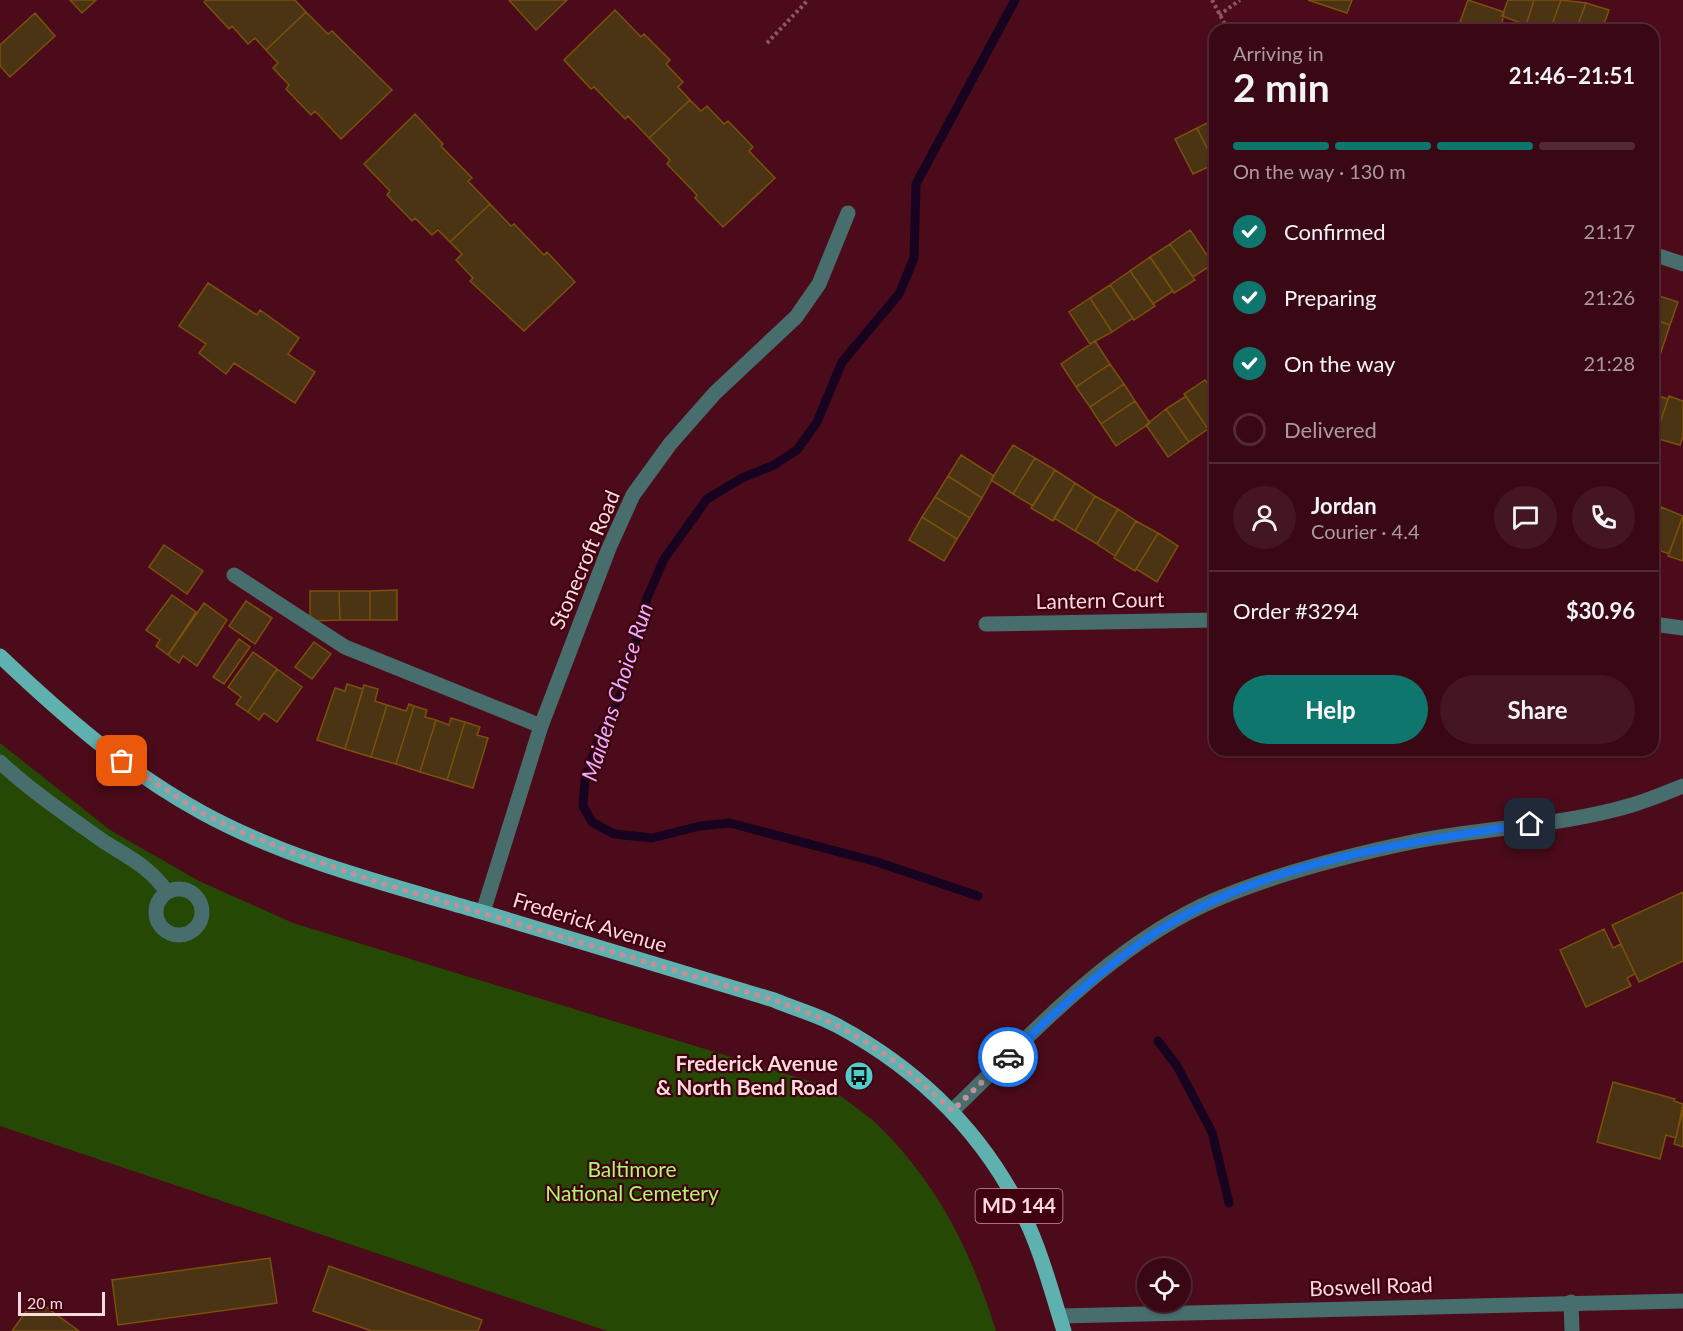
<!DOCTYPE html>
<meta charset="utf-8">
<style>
body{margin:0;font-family:Lato,sans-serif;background:#441622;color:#f1f3f6;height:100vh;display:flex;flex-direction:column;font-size:22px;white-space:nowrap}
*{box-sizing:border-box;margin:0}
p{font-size:20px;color:#ab9aa0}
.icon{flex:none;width:33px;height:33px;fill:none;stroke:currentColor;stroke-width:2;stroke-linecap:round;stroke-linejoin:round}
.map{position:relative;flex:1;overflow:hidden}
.drawer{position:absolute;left:1209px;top:24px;width:450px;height:732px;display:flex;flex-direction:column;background:#390814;border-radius:18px;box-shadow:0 2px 4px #0004,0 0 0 2px #532934}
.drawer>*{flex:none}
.tools{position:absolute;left:1137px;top:1258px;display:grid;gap:12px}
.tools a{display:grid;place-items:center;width:54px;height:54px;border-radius:50%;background:#390814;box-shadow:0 2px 4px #0004,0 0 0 2px #532934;font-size:30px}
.scale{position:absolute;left:18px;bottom:15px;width:87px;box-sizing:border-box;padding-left:6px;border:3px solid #fcdadc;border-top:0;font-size:16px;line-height:21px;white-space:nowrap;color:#fcdadc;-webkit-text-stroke:4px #400010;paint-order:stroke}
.pin{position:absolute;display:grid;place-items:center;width:51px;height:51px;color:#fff;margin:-26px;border-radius:12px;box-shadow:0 3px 9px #0006}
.courier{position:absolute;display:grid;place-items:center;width:60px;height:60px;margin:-30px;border:4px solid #1a73e8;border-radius:50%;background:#fff;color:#222;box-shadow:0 2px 8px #0007}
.head em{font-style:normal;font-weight:700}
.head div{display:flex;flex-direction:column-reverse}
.head{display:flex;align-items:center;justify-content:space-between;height:102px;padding:0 24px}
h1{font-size:39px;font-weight:700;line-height:45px}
.bar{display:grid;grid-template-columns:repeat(4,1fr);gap:9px 6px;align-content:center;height:72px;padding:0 24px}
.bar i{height:8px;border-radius:4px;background:#532934}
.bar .selected{background:#0f766e}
.bar p{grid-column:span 4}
.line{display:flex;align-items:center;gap:15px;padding:0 24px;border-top:2px solid #532934}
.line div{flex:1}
.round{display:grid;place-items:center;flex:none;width:63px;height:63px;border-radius:32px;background:#441622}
ol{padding:0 24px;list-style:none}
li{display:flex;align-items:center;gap:18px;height:66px}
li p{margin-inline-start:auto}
li .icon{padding:6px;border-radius:50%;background:#0f766e;color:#fff;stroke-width:4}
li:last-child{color:#ab9aa0}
li i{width:33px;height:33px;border:3px solid #532934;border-radius:50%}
.button{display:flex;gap:12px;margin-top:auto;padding:12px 24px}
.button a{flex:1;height:69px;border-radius:36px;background:#0f766e;color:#fff;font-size:24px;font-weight:700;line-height:69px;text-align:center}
.button a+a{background:#441622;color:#f1f3f6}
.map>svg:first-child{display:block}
.green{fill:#254804}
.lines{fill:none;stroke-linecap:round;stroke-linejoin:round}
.stream{stroke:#170320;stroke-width:9}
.building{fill:#4a3413;stroke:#7a510b;stroke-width:1.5}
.path{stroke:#8d5762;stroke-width:4;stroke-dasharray:3 3;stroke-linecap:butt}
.lane{stroke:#476d6c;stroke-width:15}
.street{stroke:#476d6c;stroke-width:15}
.primary{stroke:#5fb1b0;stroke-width:15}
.done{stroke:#be9298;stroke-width:6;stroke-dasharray:0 10.8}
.route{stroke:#1a73e8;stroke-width:8}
.labels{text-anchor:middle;stroke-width:4.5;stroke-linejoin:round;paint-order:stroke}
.shield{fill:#400010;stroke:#c4999f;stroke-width:1.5}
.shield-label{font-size:20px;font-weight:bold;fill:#fcdadc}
.street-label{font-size:21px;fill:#fcdadc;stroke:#400010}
.poi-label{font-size:21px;font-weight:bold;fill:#fcdadc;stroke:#400010;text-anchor:end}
.park-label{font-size:21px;fill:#a9fb6d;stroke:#400010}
.water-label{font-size:22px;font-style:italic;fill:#e2b0fc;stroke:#400010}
</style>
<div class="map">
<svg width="1683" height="1331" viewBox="0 0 1683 1331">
<rect width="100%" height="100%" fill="#4c0b1a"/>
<path class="green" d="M0,743L110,830L199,881L293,923L829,1087C845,1100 864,1112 879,1126C939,1186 971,1251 996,1331H607L0,1126Z"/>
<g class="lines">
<path class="stream" d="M978,896L877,862L730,823L700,826L652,838L614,834L592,822L583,806L585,780L599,737L623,690L647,598L664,559L707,499L742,478L774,465L797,450L817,422L842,362L899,294L914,258L916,184L1015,0
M1158,1041L1177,1066L1212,1132L1229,1203"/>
</g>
<path class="building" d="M70,0H96L82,13Z
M206,0H295L306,12L266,50L255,38L248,44L232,26L229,29L204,2Z
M509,0H567L536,30Z
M1308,0H1352L1347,13Z
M1468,0L1504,12L1501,30H1484L1460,22Z
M1508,0H1534L1526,25L1502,16Z
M1534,0H1561L1550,30L1526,25Z
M1561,0L1586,3L1576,30H1550Z
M1586,3L1609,10L1602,30H1576Z
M615,10L641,37L644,34L670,60L666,64L683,82L678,87L690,100L649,138L628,116L625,119L594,87L591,89L564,60Z
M306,12L328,34L332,31L392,90L341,139L315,111L311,115L286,89L289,85L273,68L278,63L266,50Z
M35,13L55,36L10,77L0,66V45Z
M1460,22L1484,30H1458Z
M690,100L701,111L707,106L724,124L728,121L753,147L749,151L775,178L723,227L695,198L697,195L667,164L670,160L649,138Z
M415,114L443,144L441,146L472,178L468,181L490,204L450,242L438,230L432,235L415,218L412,221L387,195L390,191L364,164Z
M1215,119V164L1197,128Z
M1197,128L1215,164L1193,174L1175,139Z
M490,204L511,226L514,224L544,255L547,252L575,282L524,331L470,281L473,278L456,260L462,254L450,242Z
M1190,230L1213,264L1193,277L1170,244Z
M1170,244L1195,280L1174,293L1150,257Z
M1150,257L1173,291L1153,304L1130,271Z
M1130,271L1155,306L1134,320L1110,285Z
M208,283L257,315L260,310L299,338L288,354L315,372L295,403L234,363L226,374L199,353L206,344L179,326Z
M1110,285L1133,318L1112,332L1090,298Z
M1653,294L1678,302L1670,325L1653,319Z
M1090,298L1112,332L1090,344L1069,312Z
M1653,319L1670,325L1662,349L1653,346Z
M1095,341L1110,364L1076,387L1061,364Z
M1653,346L1662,349L1655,371L1653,370Z
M1110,364L1124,384L1090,407L1076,387Z
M1205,380L1215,395V424L1208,429L1184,394Z
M1124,384L1135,401L1101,424L1090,407Z
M1653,394L1668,399L1655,438L1653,437Z
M1186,396L1208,429L1189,442L1166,409Z
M1669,396L1683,401V436L1680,445L1655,438Z
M1135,401L1150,423L1116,446L1101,424Z
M1166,409L1189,442L1168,457L1146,425Z
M1013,445L1035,458L1013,494L991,480Z
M961,455L994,476L982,498L948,476Z
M1035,458L1055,470L1033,506L1013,494Z
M1055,470L1075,483L1053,521L1031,508Z
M948,476L982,498L970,518L935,497Z
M1075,483L1095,496L1075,531L1054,518Z
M1095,496L1118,509L1097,544L1075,531Z
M935,497L970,518L957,539L922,517Z
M1653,505L1661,507L1653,529Z
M1661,507L1683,516L1669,554L1653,548V529Z
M1118,509L1136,521L1115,556L1097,544Z
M1683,516V561L1668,556Z
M922,517L957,539L944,561L909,540Z
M1136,521L1158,533L1135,571L1114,558Z
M1158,533L1178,546L1157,582L1136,569Z
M164,545L203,571L187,594L149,567Z
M397,590V620H370V591Z
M310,591H339L340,620L310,621Z
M339,591H370V620H340Z
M172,595L196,612L168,655L156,646L160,640L146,630Z
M246,601L272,618L255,644L229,626Z
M204,603L227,620L197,666L183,656L179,663L168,655Z
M239,639L250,647L224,684L213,677Z
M314,642L331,654L312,679L295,667Z
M253,652L277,669L248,712L236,704L241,697L228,687Z
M277,669L302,687L277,722L264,713L259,720L248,712Z
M347,684L363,689L345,749L317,740L335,688L345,691Z
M364,685L378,689L375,701L387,705L371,757L345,749Z
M409,704L414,706L396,764L371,757L387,705L406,711Z
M414,706L427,710L425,717L436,720L420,772L396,764Z
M451,718L465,722L447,780L420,772L436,720L449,725Z
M465,722L480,727L477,735L488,738L473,788L447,780Z
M1683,892V961L1639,982L1612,925Z
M1604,929L1613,948L1621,944L1635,974L1627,978L1631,986L1586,1007L1560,950Z
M1613,1082L1675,1099L1674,1101L1683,1104L1676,1138L1666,1135L1660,1159L1597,1142Z
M1683,1110V1147L1674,1144Z
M270,1258L277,1303L118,1325L112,1280Z
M329,1266L482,1320L478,1331H372L313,1311Z
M35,1299L79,1331H12Z"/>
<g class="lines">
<path class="path" d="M1212,0L1228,30
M1219,15L1240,0
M767,43L808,0"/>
<path class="lane" d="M234,575L345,647L541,726
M1571,1302L1572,1331"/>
<path class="street" d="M1653,254L1683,264
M986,624L1215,620
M1653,624L1683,628
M0,762C31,791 68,816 103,841C128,857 150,867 167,892
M156 912a23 23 0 1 1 46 0a23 23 0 1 1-46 0Z
M483,912L541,726L609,548L633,495L670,444L715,393L796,317L819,284L848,213
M952,1111C1032,1034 1113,943 1217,899C1281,872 1349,855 1417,841C1488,827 1562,826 1632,805C1649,800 1666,793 1683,786
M1060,1316L1683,1301"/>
<path class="primary" d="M0,656C62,715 125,770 201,812C288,860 387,884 482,912C580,941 677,971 774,1000C795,1009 818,1015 838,1026C923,1072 989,1139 1029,1227C1044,1260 1053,1297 1064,1331"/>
</g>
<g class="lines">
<path class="done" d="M122,761L200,812L243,833L302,856L377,882L774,1000C794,1008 816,1015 835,1025C879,1046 917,1077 952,1111L1008,1057"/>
<path class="route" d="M1008,1057C1055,1012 1103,967 1158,931C1267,861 1404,843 1530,824"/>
</g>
<defs>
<g id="bus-disc" transform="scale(1.5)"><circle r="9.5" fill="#53cdcb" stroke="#400010"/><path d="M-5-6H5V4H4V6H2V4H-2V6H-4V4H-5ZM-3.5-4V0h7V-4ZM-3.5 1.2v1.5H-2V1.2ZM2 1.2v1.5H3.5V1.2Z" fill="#111"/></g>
</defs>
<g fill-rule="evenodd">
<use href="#bus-disc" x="859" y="1076"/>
</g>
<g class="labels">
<rect class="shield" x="975.5" y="1189" width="87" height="34" rx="4.5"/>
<g class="shield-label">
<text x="1019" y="1213">MD 144</text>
</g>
<g class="street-label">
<text transform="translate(585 560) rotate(-67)" y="7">Stonecroft Road</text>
<text transform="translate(1100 601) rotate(-1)" y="7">Lantern Court</text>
<text transform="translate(590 923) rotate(17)" y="7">Frederick Avenue</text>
<text transform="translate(1371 1287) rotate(-2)" y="7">Boswell Road</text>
</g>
<g class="poi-label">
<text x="838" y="1071">Frederick Avenue<tspan x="838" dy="24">&amp; North Bend Road</tspan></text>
</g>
<g class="park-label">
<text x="632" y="1177">Baltimore<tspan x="632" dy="24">National Cemetery</tspan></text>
</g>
<g class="water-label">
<text transform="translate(617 692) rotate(-72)" y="8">Maidens Choice Run</text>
</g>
</g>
</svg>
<div class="tools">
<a><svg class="icon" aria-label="locate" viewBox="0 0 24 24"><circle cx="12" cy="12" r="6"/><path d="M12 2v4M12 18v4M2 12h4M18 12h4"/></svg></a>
</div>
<div class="scale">20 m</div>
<div class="pin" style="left:122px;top:761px;background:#ea580c"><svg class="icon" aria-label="bag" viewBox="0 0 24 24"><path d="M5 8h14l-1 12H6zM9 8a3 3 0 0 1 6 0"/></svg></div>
<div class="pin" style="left:1530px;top:824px;background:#1f2937"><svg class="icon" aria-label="home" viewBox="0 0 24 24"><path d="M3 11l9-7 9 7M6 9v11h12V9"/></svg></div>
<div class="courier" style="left:1008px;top:1057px"><svg class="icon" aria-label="car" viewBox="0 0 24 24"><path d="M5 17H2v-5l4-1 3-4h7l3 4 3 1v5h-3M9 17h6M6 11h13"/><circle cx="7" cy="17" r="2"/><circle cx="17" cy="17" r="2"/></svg></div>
<section class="drawer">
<div class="head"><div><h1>2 min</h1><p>Arriving in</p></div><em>21:46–21:51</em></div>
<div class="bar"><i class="selected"></i><i class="selected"></i><i class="selected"></i><i></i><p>On the way · 130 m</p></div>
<ol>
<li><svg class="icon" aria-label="check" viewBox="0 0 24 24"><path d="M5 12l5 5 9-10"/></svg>Confirmed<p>21:17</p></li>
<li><svg class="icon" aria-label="check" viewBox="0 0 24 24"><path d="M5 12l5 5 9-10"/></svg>Preparing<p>21:26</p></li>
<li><svg class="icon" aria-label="check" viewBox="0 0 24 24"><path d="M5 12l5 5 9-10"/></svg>On the way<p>21:28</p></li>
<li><i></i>Delivered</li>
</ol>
<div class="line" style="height:108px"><a class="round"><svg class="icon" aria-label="person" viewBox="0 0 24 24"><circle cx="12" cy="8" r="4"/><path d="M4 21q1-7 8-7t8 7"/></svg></a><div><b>Jordan</b><p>Courier · 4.4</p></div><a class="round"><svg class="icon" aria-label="chat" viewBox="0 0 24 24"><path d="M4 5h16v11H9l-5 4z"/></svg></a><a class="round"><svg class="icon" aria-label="phone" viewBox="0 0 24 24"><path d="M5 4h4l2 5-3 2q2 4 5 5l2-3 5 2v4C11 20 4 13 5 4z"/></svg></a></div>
<div class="line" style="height:78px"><div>Order #3294</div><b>$30.96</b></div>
<div class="button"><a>Help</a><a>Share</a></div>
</section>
</div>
